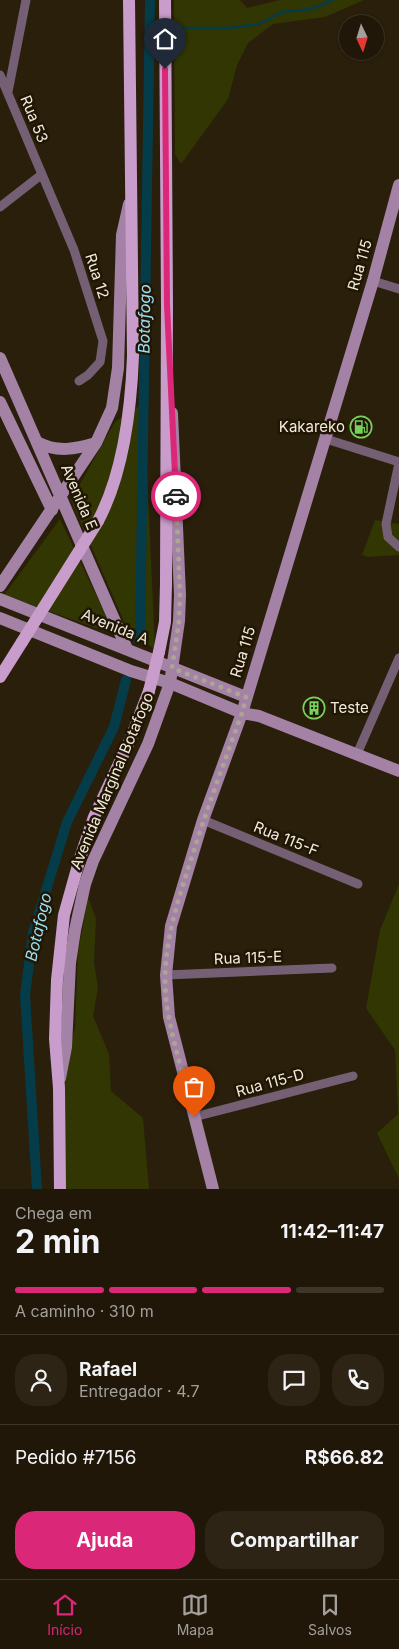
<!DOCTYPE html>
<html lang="pt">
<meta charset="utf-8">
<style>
body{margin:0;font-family:Inter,sans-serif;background:#2d2416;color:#f1f3f6;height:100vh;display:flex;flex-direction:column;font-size:19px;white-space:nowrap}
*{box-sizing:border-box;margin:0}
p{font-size:16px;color:#a29f9c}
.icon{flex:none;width:28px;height:28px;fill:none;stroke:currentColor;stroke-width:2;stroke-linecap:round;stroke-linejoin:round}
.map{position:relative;height:1189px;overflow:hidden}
.panel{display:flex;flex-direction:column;background:#201708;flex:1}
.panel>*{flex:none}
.needle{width:32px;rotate:176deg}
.tools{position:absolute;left:339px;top:15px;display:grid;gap:10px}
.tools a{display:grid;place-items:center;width:45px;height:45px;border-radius:50%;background:#201708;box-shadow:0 1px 4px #0004,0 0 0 1px #3d3629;font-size:25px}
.pin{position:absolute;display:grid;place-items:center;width:42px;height:42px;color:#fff;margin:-51px -21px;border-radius:50% 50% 50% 0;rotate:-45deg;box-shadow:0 0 5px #0007}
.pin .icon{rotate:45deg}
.courier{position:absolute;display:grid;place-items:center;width:50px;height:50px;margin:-25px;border:4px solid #db2777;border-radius:50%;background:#fff;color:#222;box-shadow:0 1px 6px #0007}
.overview em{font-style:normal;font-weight:700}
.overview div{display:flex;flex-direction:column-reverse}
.overview{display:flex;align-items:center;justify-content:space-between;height:85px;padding:0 15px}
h1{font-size:32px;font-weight:700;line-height:38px}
.bar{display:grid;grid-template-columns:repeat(4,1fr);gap:8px 5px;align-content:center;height:60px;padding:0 15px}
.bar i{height:6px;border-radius:4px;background:#3d3629}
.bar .on{background:#db2777}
.bar p{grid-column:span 4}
.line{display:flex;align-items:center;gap:12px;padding:0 15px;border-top:1px solid #3d3629}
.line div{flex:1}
.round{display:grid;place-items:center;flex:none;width:52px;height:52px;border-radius:20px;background:#2d2416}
.cta{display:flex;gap:10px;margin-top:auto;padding:10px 15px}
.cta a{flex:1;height:58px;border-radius:20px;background:#db2777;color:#fff;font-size:20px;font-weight:700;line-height:58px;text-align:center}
.cta a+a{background:#2d2416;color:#f1f3f6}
.dock{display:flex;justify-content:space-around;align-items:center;height:70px;border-top:1px solid #3d3629;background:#201708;font-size:14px;color:#a29f9c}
.dock a{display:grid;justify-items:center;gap:2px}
.dock .on{color:#db2777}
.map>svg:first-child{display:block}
.green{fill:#313602}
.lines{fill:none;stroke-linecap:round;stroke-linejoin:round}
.stream{stroke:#053c49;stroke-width:2.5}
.canal{stroke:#053c49;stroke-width:10}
.street{stroke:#745f75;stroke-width:9}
.secondary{stroke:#a482a5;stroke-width:12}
.primary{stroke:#c99dcb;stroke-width:12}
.primary-bridge{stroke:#c99dcb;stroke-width:12}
.done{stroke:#aca494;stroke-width:5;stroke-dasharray:0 9}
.route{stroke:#db2777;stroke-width:6}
.labels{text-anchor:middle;stroke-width:5;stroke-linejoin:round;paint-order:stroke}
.street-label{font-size:15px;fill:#f2ebde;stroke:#201603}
.poi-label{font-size:15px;fill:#f2ebde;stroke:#201603;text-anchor:end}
.water-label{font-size:16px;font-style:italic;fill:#9adff5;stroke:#201603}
</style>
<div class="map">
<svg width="399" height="1189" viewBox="0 0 399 1189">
<rect width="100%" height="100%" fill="#2a1f0b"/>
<path class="green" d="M174,0H240L247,8L280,0H364L325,17L273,24L248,43L237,65L228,99L181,164L175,154Z
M144,403L155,649L129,633L71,500L115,422Z
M60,519L115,635L4,595Z
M375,520L399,524V555L368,557L362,555Z
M399,884V1179L377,1133L398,1114L395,1050L366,1008L380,930Z
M88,898L96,918L94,962L98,988L93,1016L109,1054L111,1091L143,1118L149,1189H61L59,1088L75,1028L78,952Z"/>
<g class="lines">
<path class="stream" d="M150,28H154
M175,28H230L259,24L282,12L312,9L332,0"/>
<path class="canal" d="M137,639L140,633L150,0
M37,1189L25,995L33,933L67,822L114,727L126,680"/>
<path class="street" d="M0,75L74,250L103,341L100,362L88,375L79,381
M8,92L26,0
M0,207L41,175
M373,281L399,289
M326,439L399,462
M399,463L386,524L388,537L399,547
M357,754L399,658
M203,820L358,884
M166,975L332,968
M194,1117L353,1076"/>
<path class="secondary" d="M0,358L127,649
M0,402L52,510
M37,442C57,453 76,449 96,443
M0,586L96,443L112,408L118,368L122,235L129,204
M0,599L246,697
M0,618L131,671L170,683L242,713L259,716L399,771
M60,1078L66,1047L70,963L75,930L85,884L93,861L148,744L170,683L179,621L180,595L172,413
M213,1189L169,1017L166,975L171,926L203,820L242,713L373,281L399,185"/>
<path class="primary" d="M98,521C124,472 131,410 133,356L129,0
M159,652L165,622L166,584L167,305L165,0
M0,677L22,642
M60,1189L59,1088L55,1039L57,980L64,915L80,858L94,817L131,738L149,691"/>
<path class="primary-bridge" d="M22,642L98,521
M149,691L159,652"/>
</g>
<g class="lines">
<path class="done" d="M176,496L180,595L179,621L172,668L246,697L242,713C225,760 208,806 193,853C178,901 161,948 166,998C170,1035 185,1080 194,1117"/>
<path class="route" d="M165,69L167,305L176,496"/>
</g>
<defs>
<g id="fuel-ring" transform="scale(1.125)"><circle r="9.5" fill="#201603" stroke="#77d259" stroke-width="1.5"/><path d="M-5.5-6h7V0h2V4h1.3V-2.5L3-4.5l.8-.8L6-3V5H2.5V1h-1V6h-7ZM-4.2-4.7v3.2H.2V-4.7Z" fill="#77d259"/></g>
<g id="building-ring" transform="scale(1.125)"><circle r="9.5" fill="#201603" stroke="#77d259" stroke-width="1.5"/><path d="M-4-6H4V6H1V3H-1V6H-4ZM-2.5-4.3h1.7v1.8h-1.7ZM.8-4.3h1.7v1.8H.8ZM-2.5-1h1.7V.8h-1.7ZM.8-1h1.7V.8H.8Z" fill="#77d259"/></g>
</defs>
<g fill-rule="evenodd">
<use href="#fuel-ring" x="361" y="427"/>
<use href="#building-ring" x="314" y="708"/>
</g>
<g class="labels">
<g class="street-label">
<text transform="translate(34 119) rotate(68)" y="5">Rua 53</text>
<text transform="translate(360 265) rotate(-74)" y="5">Rua 115</text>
<text transform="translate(97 276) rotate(72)" y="5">Rua 12</text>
<text transform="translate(79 497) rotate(67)" y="5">Avenida E</text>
<text transform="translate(115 627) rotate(22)" y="5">Avenida A</text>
<text transform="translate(243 652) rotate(-73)" y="5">Rua 115</text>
<text transform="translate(112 781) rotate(-67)" y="5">Avenida Marginal Botafogo</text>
<text transform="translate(286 839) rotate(22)" y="5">Rua 115-F</text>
<text transform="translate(248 958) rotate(-2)" y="5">Rua 115-E</text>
<text transform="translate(270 1083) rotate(-15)" y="5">Rua 115-D</text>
</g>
<g class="poi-label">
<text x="345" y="432">Kakareko</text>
<text x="330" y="713" text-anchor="start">Teste</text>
</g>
<g class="water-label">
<text transform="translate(144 319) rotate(-89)" y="6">Botafogo</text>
<text transform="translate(38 927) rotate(-77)" y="6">Botafogo</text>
</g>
</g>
</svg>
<div class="tools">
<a><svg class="needle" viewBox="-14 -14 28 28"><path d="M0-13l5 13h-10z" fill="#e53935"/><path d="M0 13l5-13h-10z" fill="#a29f9c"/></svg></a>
</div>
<div class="pin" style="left:194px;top:1117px;background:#ea580c"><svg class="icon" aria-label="bag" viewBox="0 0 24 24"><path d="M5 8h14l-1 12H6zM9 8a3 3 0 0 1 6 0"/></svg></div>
<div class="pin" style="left:165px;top:69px;background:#1f2937"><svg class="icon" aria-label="home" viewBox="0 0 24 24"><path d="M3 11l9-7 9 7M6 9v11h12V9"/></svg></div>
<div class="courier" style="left:176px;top:496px"><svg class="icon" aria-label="car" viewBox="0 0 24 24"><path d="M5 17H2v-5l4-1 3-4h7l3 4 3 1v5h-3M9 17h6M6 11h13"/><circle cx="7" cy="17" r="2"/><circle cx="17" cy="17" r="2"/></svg></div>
</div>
<section class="panel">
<div class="overview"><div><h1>2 min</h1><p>Chega em</p></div><em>11:42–11:47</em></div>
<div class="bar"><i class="on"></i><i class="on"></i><i class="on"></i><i></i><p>A caminho · 310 m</p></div>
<div class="line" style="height:90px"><a class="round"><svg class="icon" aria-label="person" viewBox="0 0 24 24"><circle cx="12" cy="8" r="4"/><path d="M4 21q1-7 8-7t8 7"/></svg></a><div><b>Rafael</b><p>Entregador · 4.7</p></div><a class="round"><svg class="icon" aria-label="chat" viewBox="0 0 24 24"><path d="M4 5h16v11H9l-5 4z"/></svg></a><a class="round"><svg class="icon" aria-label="phone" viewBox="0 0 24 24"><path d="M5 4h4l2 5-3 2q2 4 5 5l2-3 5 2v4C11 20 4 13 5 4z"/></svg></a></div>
<div class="line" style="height:65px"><div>Pedido #7156</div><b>R$66.82</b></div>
<div class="cta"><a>Ajuda</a><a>Compartilhar</a></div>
</section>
<nav class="dock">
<a class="on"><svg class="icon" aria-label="home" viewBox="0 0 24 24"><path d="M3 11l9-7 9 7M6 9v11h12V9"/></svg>Início</a>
<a><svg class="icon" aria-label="map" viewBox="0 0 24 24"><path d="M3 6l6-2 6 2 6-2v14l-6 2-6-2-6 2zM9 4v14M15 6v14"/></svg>Mapa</a>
<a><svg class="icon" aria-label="saved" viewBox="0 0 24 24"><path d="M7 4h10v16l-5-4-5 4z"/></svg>Salvos</a>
</nav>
